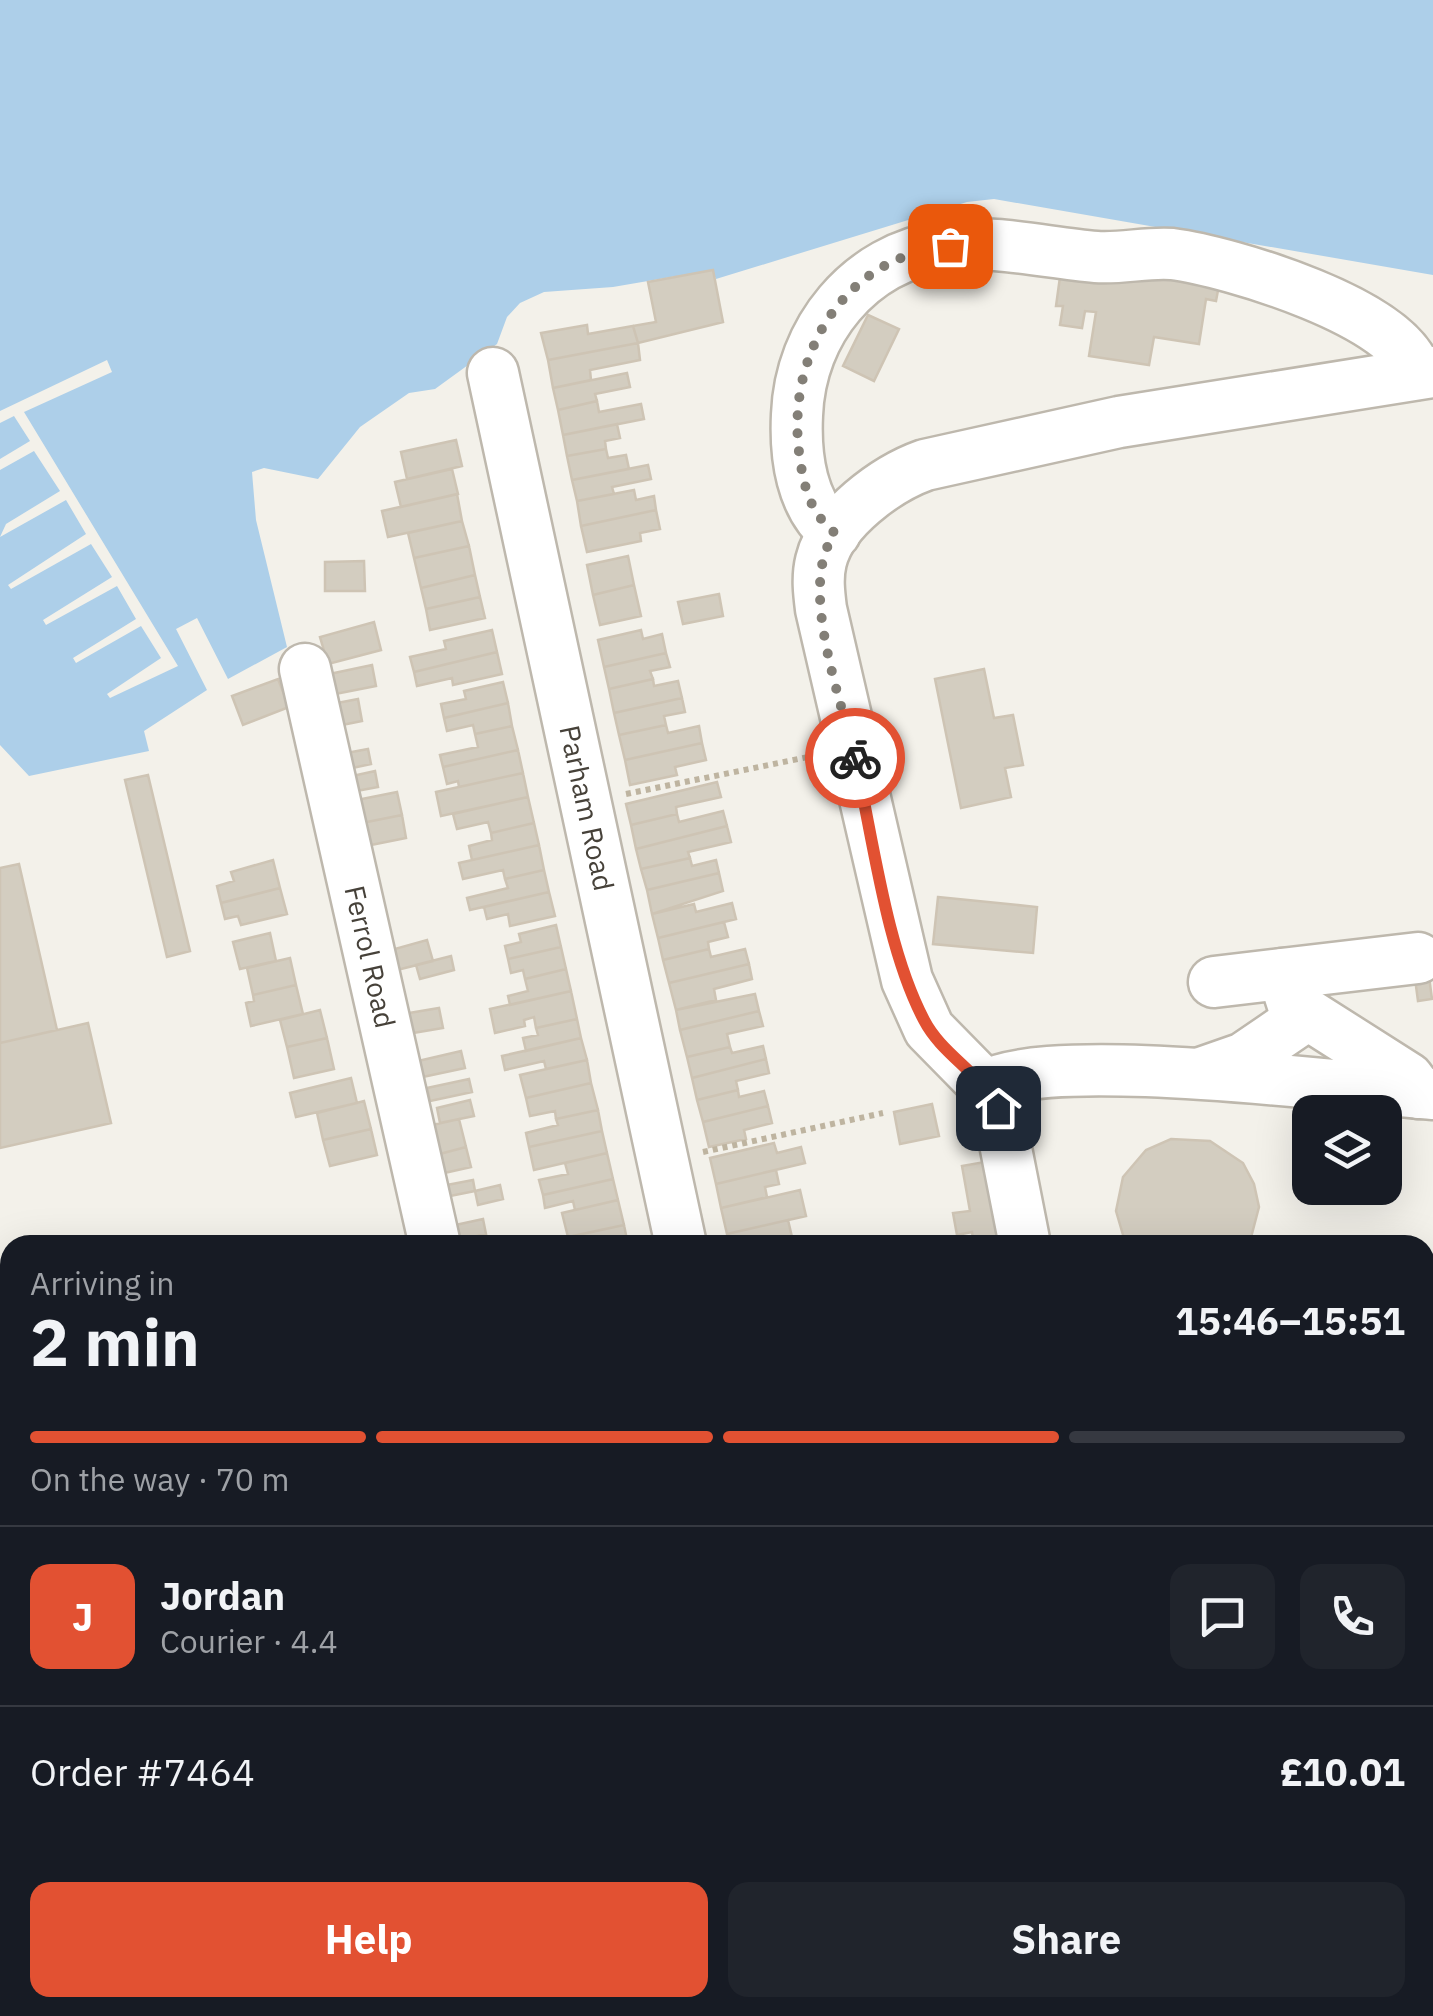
<!DOCTYPE html>
<meta charset="utf-8">
<style>
body{margin:0;font-family:"IBM Plex Sans",sans-serif;background:#20242c;color:#f1f3f6;height:100vh;display:flex;flex-direction:column;font-size:38px;white-space:nowrap}
*{box-sizing:border-box;margin:0}
p{font-size:32px;color:#9ea1a6}
.icon{flex:none;width:55px;height:55px;fill:none;stroke:currentColor;stroke-width:2;stroke-linecap:round;stroke-linejoin:round}
.map{position:relative;flex:1;overflow:hidden}
.panel{position:absolute;left:0px;top:1235px;width:1435px;height:782px;display:flex;flex-direction:column;background:#171b24;border-radius:30px 30px 0 0;box-shadow:0 10px 40px #0002}
.panel>*{flex:none}
.fabs{position:absolute;left:1292px;top:1095px;display:grid;gap:20px}
.fabs a{display:grid;place-items:center;width:110px;height:110px;border-radius:20px;background:#171b24;box-shadow:0 10px 40px #0002;font-size:50px}
.pin{position:absolute;display:grid;place-items:center;width:85px;height:85px;color:#fff;margin:-42px;border-radius:20px;box-shadow:0 5px 15px #0006}
.courier{position:absolute;display:grid;place-items:center;width:100px;height:100px;margin:-50px;border:8px solid #e25132;border-radius:50%;background:#fff;color:#222;box-shadow:0 2px 12px #0007}
.overview em{font-style:normal;font-weight:800}
.overview div{display:flex;flex-direction:column-reverse}
.overview{display:flex;align-items:center;justify-content:space-between;height:170px;padding:0 30px}
h1{font-size:65px;font-weight:800;line-height:75px}
.bar{display:grid;grid-template-columns:repeat(4,1fr);gap:15px 10px;align-content:center;height:120px;padding:0 30px}
.bar i{height:12px;border-radius:8px;background:#363941}
.bar .active{background:#e25132}
.bar p{grid-column:span 4}
.line{display:flex;align-items:center;gap:25px;padding:0 30px;border-top:2px solid #363941}
.line div{flex:1}
.round{display:grid;place-items:center;flex:none;width:105px;height:105px;border-radius:20px;background:#20242c}
.button{display:flex;gap:20px;margin-top:auto;padding:20px 30px}
.button a{flex:1;height:115px;border-radius:20px;background:#e25132;color:#fff;font-size:40px;font-weight:800;line-height:115px;text-align:center}
.button a+a{background:#20242c;color:#f1f3f6}
.map>svg:first-child{display:block}
.green{fill:#cee3b7}
.water{fill:#adcfe9}
.pier{fill:#f3f1ea}
.building{fill:#d3cdc0;stroke:#cec4b4;stroke-width:2.5}
.lines{fill:none;stroke-linecap:round;stroke-linejoin:round}
.minor-casing{stroke:#beb8ad;stroke-width:55}
.path{stroke:#beb4a0;stroke-width:6;stroke-dasharray:5 5;stroke-linecap:butt}
.minor{stroke:#fff;stroke-width:50}
.done{stroke:#837f77;stroke-width:10;stroke-dasharray:0 18}
.route{stroke:#e25132;stroke-width:12}
.labels{text-anchor:middle;stroke-width:9;stroke-linejoin:round;paint-order:stroke}
.street-label{font-size:28px;fill:#464139;stroke:#fff}
</style>
<div class="map">
<svg width="1433" height="2016" viewBox="0 0 1433 2016">
<rect width="100%" height="100%" fill="#f3f1ea"/>
<path class="green" d="M10,1299V1778L0,1737V1301Z"/>
<path class="water" d="M0,0H1433V275L994,199L967,202L716,279L712,270L613,287L544,292L520,303L507,317L497,344L435,389L409,393L360,427L318,479L264,468L252,472L256,520L287,647L228,679L197,618L176,629L207,690L144,731L149,751L29,776L0,745Z"/>
<path class="pier" d="M107,360L112,372L24,412L178,666L110,698L107,694L161,658L141,626L76,663L73,658L136,619L117,586L46,625L43,620L112,577L91,544L11,589L8,585L86,534L66,500L0,537L6,524L60,491L34,451L0,470V459L30,441L14,416L0,423V411Z"/>
<path class="building" d="M1091,265L1219,285L1216,301L1206,299L1199,344L1154,337L1149,365L1089,356L1096,312L1085,311L1082,328L1060,325L1063,306H1056L1060,277Z
M713,270L723,322L638,343L633,326L656,322L648,282Z
M868,315L899,329L874,381L843,366Z
M587,325L588,334L633,326L638,343L548,360L541,333Z
M638,343L640,360L590,370L591,380L553,388L548,360Z
M627,373L630,387L595,394L597,401L558,410L553,388Z
M597,401L599,412L641,404L644,419L563,435L558,410Z
M617,424L620,438L605,441L606,449L567,456L563,435Z
M456,440L462,466L407,479L401,452Z
M606,449L608,458L626,455L629,469L572,480L567,456Z
M648,465L651,479L612,487L614,494L577,501L572,480Z
M452,469L458,494L401,507L395,482Z
M634,490L636,500L654,496L656,510L581,526L577,501Z
M457,494L462,521L388,537L382,511Z
M656,510L660,529L640,533L641,541L587,552L581,526Z
M462,521L469,546L414,558L408,533Z
M469,546L475,575L421,588L414,558Z
M628,556L634,585L593,595L587,565Z
M364,561L365,591H325V562Z
M475,575L480,597L426,609L421,588Z
M634,585L641,616L600,625L593,595Z
M719,594L723,616L683,624L678,602Z
M480,597L485,618L430,630L426,609Z
M374,622L381,650L328,664L320,637Z
M492,630L497,652L414,672L410,657L446,649L444,641Z
M641,630L643,639L662,634L666,653L604,667L598,640Z
M497,652L502,674L453,685L452,678L417,686L414,672Z
M666,653L670,667L650,671L653,679L609,689L604,667Z
M372,665L376,686L325,696L320,676Z
M984,669L994,718L1013,715L1023,765L1005,768L1011,797L961,808L935,679Z
M278,679L289,707L243,725L232,696Z
M653,679L654,686L678,681L682,698L614,713L609,689Z
M503,682L508,703L444,718L441,704L466,699L464,691Z
M682,698L685,712L664,716L666,725L619,735L614,713Z
M358,699L362,721L332,727L327,705Z
M508,703L512,726L475,734L473,725L447,731L444,718Z
M666,725L668,733L699,726L702,743L625,760L619,735Z
M512,726L518,750L443,767L440,755L478,747L475,734Z
M702,743L706,760L675,767L677,775L630,785L625,760Z
M368,749L371,764L343,770L341,754Z
M518,750L523,773L459,787L458,781L447,784L443,767Z
M375,771L378,787L351,792L348,777Z
M523,773L528,797L441,816L436,792Z
M148,775L190,951L167,957L125,780Z
M717,782L721,797L676,807L677,814L631,825L626,804Z
M397,792L402,815L362,823L357,800Z
M528,797L534,823L491,833L488,822L457,829L453,814Z
M723,811L727,826L636,849L631,825L677,814L679,822Z
M402,815L406,838L366,846L362,823Z
M534,823L539,845L472,860L469,846L492,840L491,833Z
M727,826L731,842L688,852L690,858L641,869L636,849Z
M539,845L544,870L505,879L503,870L463,879L459,863Z
M690,858L692,866L716,860L719,873L647,890L641,869Z
M273,860L280,888L221,903L217,886L234,881L231,872Z
M19,864L57,1030L0,1043V868Z
M544,870L549,892L470,910L467,898L508,888L505,879Z
M719,873L723,891L652,914L647,890Z
M280,888L287,914L241,925L238,916L225,919L221,903Z
M549,892L555,916L510,926L508,914L487,919L484,907Z
M938,897L1037,907L1033,953L933,944Z
M732,903L736,919L658,938L652,914L694,904L696,912Z
M724,922L728,937L708,942L709,949L663,960L658,938Z
M556,925L561,947L508,959L505,946L521,942L519,934Z
M270,933L276,961L240,969L233,942Z
M427,940L433,961L397,970L391,950Z
M561,947L566,969L525,979L523,970L511,973L508,959Z
M709,949L711,957L745,949L749,964L669,983L663,960Z
M451,956L454,970L420,979L416,965Z
M290,958L296,985L253,995L247,968Z
M749,964L752,979L714,989L716,1000L676,1010L669,983Z
M566,969L571,991L510,1005L508,996L528,991L525,979Z
M1428,969L1432,999L1418,1001L1414,971Z
M296,985L303,1014L251,1026L246,1003L254,1001L253,995Z
M571,991L577,1019L536,1028L534,1017L524,1020L525,1026L495,1033L490,1009Z
M755,994L759,1011L680,1030L676,1010Z
M439,1008L443,1028L407,1034L403,1014Z
M320,1010L327,1038L287,1047L280,1020Z
M759,1011L763,1026L727,1034L730,1047L687,1057L680,1030Z
M577,1019L581,1038L526,1051L523,1038L538,1035L536,1028Z
M88,1023L111,1123L0,1148V1043Z
M327,1038L334,1069L294,1078L287,1047Z
M581,1038L587,1060L546,1069L544,1061L505,1070L502,1056Z
M763,1046L766,1059L692,1078L687,1057L730,1047L732,1053Z
M461,1051L465,1068L418,1078L414,1062Z
M766,1059L769,1073L736,1081L738,1090L697,1100L692,1078Z
M587,1060L591,1083L526,1098L520,1075Z
M351,1078L357,1103L296,1117L290,1093Z
M469,1079L472,1092L430,1101L427,1088Z
M591,1083L598,1110L556,1119L555,1111L530,1116L526,1098Z
M738,1090L739,1097L764,1091L768,1106L703,1122L697,1100Z
M470,1100L474,1116L440,1123L437,1108Z
M364,1101L371,1129L323,1140L317,1113Z
M932,1104L939,1136L900,1144L894,1112Z
M768,1106L772,1123L744,1130L746,1139L709,1147L703,1122Z
M598,1110L602,1131L529,1147L526,1133L558,1125L556,1119Z
M459,1119L466,1147L436,1155L428,1126Z
M371,1129L377,1155L330,1166L323,1140Z
M602,1131L607,1153L534,1170L529,1147Z
M1171,1139L1210,1141L1243,1163L1254,1184L1259,1207L1249,1245H1126L1116,1211L1123,1177L1146,1150Z
M774,1143L777,1153L801,1147L805,1163L716,1184L710,1158Z
M466,1147L471,1167L440,1174L436,1155Z
M607,1153L613,1179L543,1195L539,1180L568,1174L565,1163Z
M991,1161L1006,1245H974L972,1232L957,1235L953,1213L970,1211L962,1166Z
M776,1170L779,1184L765,1187L767,1197L721,1208L716,1184Z
M613,1179L618,1200L575,1210L573,1201L545,1208L543,1195Z
M473,1180L475,1191L450,1196L447,1185Z
M500,1185L503,1199L478,1205L475,1191Z
M800,1190L806,1216L727,1234L721,1208Z
M618,1200L624,1225L568,1237L562,1213Z
M483,1219L486,1234L455,1241L451,1226Z
M788,1220L792,1237L775,1241L776,1245H730L727,1234Z
M624,1225L628,1245H551L550,1241Z
M1432,1430H1433V1569L1425,1567V1432Z
M1433,1689V1749L1426,1724Z
M280,2008H314L316,2016H282Z
M547,2008H598L596,2016H522Z
M649,2008H684L686,2016H645L644,2009Z
M942,2008H989L991,2016H903Z
M201,2009H245L247,2016H201Z"/>
<g class="lines">
<g class="minor-casing">
<g id="minor">
<path id="s1" d="M493,373L681,1245"/>
<path d="M835,533C801,506 795,456 797,415C800,331 859,258 944,246C993,239 1047,253 1096,257C1121,259 1147,252 1172,254C1228,261 1406,314 1416,374"/>
<path id="s2" d="M305,669L435,1245"/>
<path d="M1283,974L1292,1002L1301,1010L1408,1078L1419,1093"/>
<path d="M1214,982L1418,958"/>
<path d="M1201,1073L1244,1058L1307,1015"/>
<path d="M985,1086C1051,1049 1344,1088 1433,1094"/>
<path d="M1025,1245L998,1108L985,1086L929,1029L907,980L821,609C819,593 817,577 821,561C831,519 886,479 925,465L1119,422L1433,372"/>
<path d="M1425,1395L1433,1394"/>
<path d="M1425,1607L1433,1609"/>
<path d="M1425,1804L1433,1809"/>
<path d="M1425,1983L1433,1989"/>
<path d="M615,2008L617,2016"/>
<path d="M844,2008L846,2016"/>
<path d="M1164,2008L1166,2016"/>
<path d="M1306,2016L1316,2008"/>
</g>
</g>
<path class="path" d="M626,794L813,756
M703,1152L883,1113"/>
<use href="#minor" class="minor"/>
</g>
<g class="lines">
<path class="done" d="M855,758C841,698 797,585 835,533C811,514 804,488 800,459C784,358 842,256 950,246"/>
<path class="route" d="M855,758C873,838 886,948 924,1020C942,1055 980,1072 998,1108"/>
</g>
<g class="labels">
<g class="street-label">
<text dy="10" stroke="none"><textPath href="#s1" startOffset="445">Parham Road</textPath></text>
<text dy="10" stroke="none"><textPath href="#s2" startOffset="295">Ferrol Road</textPath></text>
</g>
</g>
</svg>
<div class="fabs">
<a><svg class="icon" aria-label="layers" viewBox="0 0 24 24"><path d="M12 4l9 5-9 5-9-5zM3 14l9 5 9-5"/></svg></a>
</div>
<div class="pin" style="left:950px;top:246px;background:#ea580c"><svg class="icon" aria-label="bag" viewBox="0 0 24 24"><path d="M5 8h14l-1 12H6zM9 8a3 3 0 0 1 6 0"/></svg></div>
<div class="pin" style="left:998px;top:1108px;background:#1f2937"><svg class="icon" aria-label="home" viewBox="0 0 24 24"><path d="M3 11l9-7 9 7M6 9v11h12V9"/></svg></div>
<div class="courier" style="left:855px;top:758px"><svg class="icon" aria-label="bike" viewBox="0 0 24 24"><circle cx="6" cy="16" r="4"/><circle cx="18" cy="16" r="4"/><path d="M6 16l4-8h5l3 8M10 8l3 8H6M13 5h3"/></svg></div>
<section class="panel">
<div class="overview"><div><h1>2 min</h1><p>Arriving in</p></div><em>15:46–15:51</em></div>
<div class="bar"><i class="active"></i><i class="active"></i><i class="active"></i><i></i><p>On the way · 70 m</p></div>
<div class="line" style="height:180px"><b class="round" style="background:#e25132;color:#fff">J</b><div><b>Jordan</b><p>Courier · 4.4</p></div><a class="round"><svg class="icon" aria-label="chat" viewBox="0 0 24 24"><path d="M4 5h16v11H9l-5 4z"/></svg></a><a class="round"><svg class="icon" aria-label="phone" viewBox="0 0 24 24"><path d="M5 4h4l2 5-3 2q2 4 5 5l2-3 5 2v4C11 20 4 13 5 4z"/></svg></a></div>
<div class="line" style="height:130px"><div>Order #7464</div><b>£10.01</b></div>
<div class="button"><a>Help</a><a>Share</a></div>
</section>
</div>
